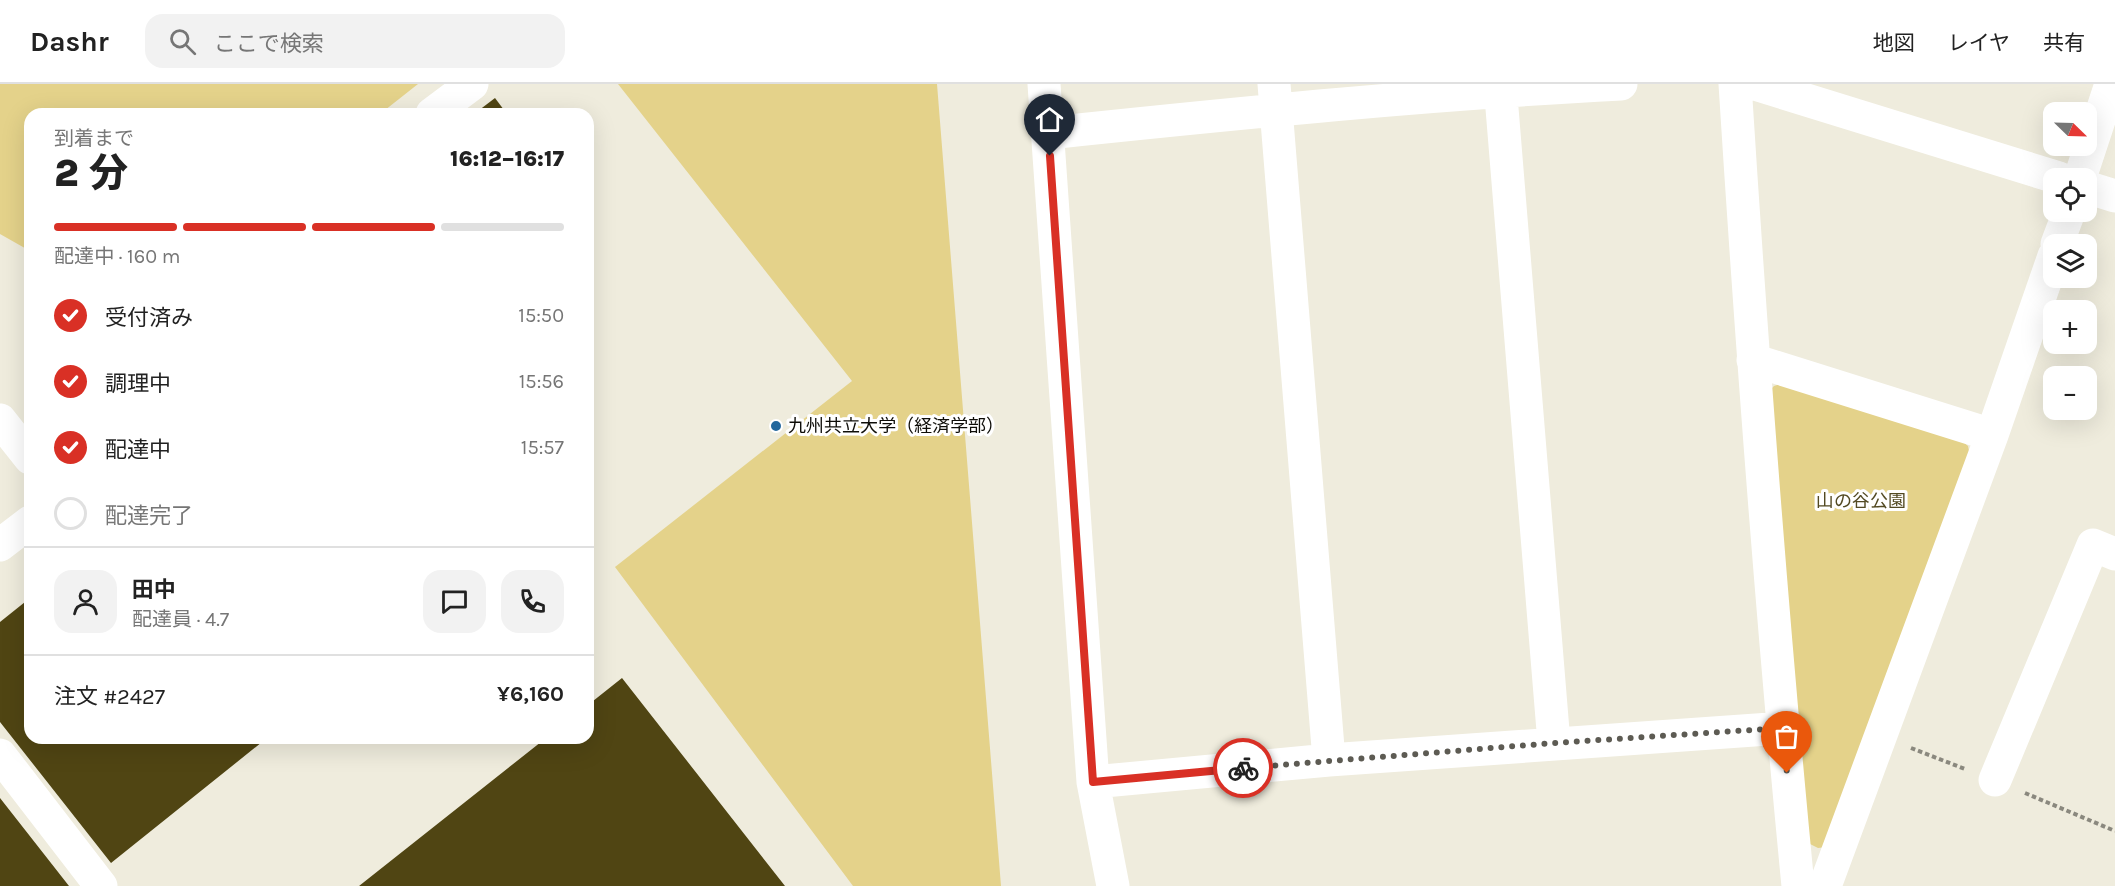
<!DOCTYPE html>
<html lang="ja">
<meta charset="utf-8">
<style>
body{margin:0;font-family:Karla,"Noto Sans JP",sans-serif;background:#f2f2f2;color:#222;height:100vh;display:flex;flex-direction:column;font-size:22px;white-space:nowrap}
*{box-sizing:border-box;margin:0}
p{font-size:20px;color:#767676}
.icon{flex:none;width:33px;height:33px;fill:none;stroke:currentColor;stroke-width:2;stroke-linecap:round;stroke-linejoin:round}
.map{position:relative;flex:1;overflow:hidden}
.sheet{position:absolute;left:24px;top:24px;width:570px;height:636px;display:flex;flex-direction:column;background:#fff;border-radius:18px;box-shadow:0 6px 24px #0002}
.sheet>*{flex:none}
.needle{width:39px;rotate:113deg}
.controls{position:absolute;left:2043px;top:18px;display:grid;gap:12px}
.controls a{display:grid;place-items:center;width:54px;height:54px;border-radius:12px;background:#fff;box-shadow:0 6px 24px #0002;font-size:30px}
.pin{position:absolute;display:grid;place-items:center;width:51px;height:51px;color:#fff;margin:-62px -26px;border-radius:50% 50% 50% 0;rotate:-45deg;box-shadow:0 0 6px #0007}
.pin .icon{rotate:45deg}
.courier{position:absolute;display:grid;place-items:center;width:60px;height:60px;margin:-30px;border:4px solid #d93025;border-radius:50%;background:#fff;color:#222;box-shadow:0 2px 8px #0007}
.summary em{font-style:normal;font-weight:800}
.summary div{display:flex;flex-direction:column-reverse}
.summary{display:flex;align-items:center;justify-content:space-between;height:102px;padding:0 30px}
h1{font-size:39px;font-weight:800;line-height:45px}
.bar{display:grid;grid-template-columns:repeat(4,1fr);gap:9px 6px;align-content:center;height:72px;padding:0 30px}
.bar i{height:8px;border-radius:4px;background:#e0e0e0}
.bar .current{background:#d93025}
.bar p{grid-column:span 4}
.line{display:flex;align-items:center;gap:15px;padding:0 30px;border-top:2px solid #e0e0e0}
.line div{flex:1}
.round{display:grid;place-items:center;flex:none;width:63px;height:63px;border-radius:18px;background:#f2f2f2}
ol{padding:0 30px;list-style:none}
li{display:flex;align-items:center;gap:18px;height:66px}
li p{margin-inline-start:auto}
li .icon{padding:6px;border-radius:50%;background:#d93025;color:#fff;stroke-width:4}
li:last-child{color:#767676}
li i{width:33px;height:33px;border:3px solid #e0e0e0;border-radius:50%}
header{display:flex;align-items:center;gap:36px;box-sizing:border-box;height:84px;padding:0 30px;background:#fff;border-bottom:2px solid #e0e0e0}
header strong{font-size:28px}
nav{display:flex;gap:33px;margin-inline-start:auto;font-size:21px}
.search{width:420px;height:54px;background:#f2f2f2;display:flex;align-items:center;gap:15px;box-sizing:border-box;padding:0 21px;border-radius:18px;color:#767676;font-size:22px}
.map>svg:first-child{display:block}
.green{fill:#e4d28a}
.building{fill:#504513}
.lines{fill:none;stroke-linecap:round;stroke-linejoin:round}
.path{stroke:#8a887e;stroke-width:4;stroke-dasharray:4.5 3;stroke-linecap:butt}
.minor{stroke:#fff;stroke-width:33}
.done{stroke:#5d5b53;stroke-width:6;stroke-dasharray:0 10.8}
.route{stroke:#d93025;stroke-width:8}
.poi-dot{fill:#23679c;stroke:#fff;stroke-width:2}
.labels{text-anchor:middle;stroke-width:6;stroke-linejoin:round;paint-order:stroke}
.poi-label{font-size:18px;fill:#0e0d08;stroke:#fff;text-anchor:start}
.park-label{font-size:18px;fill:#534a23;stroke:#fff}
</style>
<header>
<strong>Dashr</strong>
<div class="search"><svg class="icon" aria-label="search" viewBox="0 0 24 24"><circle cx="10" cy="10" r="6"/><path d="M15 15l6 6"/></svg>ここで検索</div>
<nav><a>地図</a><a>レイヤ</a><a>共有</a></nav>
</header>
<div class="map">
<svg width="2115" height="802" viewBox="0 0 2115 802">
<rect width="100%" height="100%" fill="#efecdd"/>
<path class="green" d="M0,0H418L380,30H30V167L0,150Z
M618,0H937L1001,802H853L615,483L852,297Z
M1783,299L1961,356L1968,362L1970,372L1827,763L1818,764L1806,758L1768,308L1774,302Z"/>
<path class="building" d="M495,14L507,30H474Z
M30,514V654H267L111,779L0,638V538Z
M622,594L785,802H359L546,654H588V621Z
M0,714L69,802H0Z"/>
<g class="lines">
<path class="path" d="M1911,664L1965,685
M2025,709L2115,747"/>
<path class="minor" d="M1044,0L1093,698L1113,802
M1274,0L1329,676
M1500,0L1554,659
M1735,0C1752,268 1772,535 1798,802
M1755,0L2059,94
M432,30L472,0
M1049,49C1239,29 1430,10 1621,0
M2080,94L2111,0
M2086,103L2115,112
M2057,160L2069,128
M1753,276L1992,351
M0,336L30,374
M0,461L30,438
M0,671L101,802
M1995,696L2093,461L2115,470
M1093,698L1329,676L1783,644
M1825,802L1992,351L2054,172"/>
</g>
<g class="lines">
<path class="done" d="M1243,684L1554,659L1782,644L1787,689"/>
<path class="route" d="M1050,72L1093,698L1243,684"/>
</g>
<circle class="poi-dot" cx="776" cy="342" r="6"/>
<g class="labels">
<g class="poi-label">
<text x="788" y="348">九州共立大学（経済学部）</text>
</g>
<g class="park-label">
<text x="1861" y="423">山の谷公園</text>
</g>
</g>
</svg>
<div class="controls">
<a><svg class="needle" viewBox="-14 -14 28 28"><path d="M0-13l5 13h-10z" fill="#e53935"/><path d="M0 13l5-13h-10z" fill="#767676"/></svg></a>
<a><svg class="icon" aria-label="locate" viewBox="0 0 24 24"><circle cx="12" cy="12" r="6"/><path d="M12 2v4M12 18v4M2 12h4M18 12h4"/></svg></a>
<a><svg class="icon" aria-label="layers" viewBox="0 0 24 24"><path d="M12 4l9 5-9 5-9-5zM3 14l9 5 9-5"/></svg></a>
<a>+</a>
<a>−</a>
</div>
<div class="pin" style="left:1787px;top:689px;background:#ea580c"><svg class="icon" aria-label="bag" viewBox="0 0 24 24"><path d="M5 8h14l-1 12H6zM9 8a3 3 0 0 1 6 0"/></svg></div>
<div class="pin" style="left:1050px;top:72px;background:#1f2937"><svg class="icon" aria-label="home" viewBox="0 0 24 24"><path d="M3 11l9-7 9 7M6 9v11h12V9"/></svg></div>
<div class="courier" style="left:1243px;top:684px"><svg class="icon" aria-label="bike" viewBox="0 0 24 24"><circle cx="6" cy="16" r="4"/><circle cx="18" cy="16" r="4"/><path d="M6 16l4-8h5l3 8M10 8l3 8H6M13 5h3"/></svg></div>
<section class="sheet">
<div class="summary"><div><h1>2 分</h1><p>到着まで</p></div><em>16:12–16:17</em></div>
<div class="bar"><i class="current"></i><i class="current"></i><i class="current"></i><i></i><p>配達中 · 160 m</p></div>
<ol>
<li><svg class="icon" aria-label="check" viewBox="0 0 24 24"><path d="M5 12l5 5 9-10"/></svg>受付済み<p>15:50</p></li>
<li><svg class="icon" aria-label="check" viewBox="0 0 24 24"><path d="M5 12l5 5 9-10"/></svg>調理中<p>15:56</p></li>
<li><svg class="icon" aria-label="check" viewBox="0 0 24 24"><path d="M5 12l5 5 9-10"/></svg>配達中<p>15:57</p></li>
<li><i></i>配達完了</li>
</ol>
<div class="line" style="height:108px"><a class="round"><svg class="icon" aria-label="person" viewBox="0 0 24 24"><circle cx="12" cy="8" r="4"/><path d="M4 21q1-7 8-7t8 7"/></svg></a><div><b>田中</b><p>配達員 · 4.7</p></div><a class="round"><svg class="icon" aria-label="chat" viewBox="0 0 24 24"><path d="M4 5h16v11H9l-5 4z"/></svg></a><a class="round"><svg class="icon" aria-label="phone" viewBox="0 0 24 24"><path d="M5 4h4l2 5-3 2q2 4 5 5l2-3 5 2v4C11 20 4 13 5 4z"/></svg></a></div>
<div class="line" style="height:78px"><div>注文 #2427</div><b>¥6,160</b></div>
</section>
</div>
